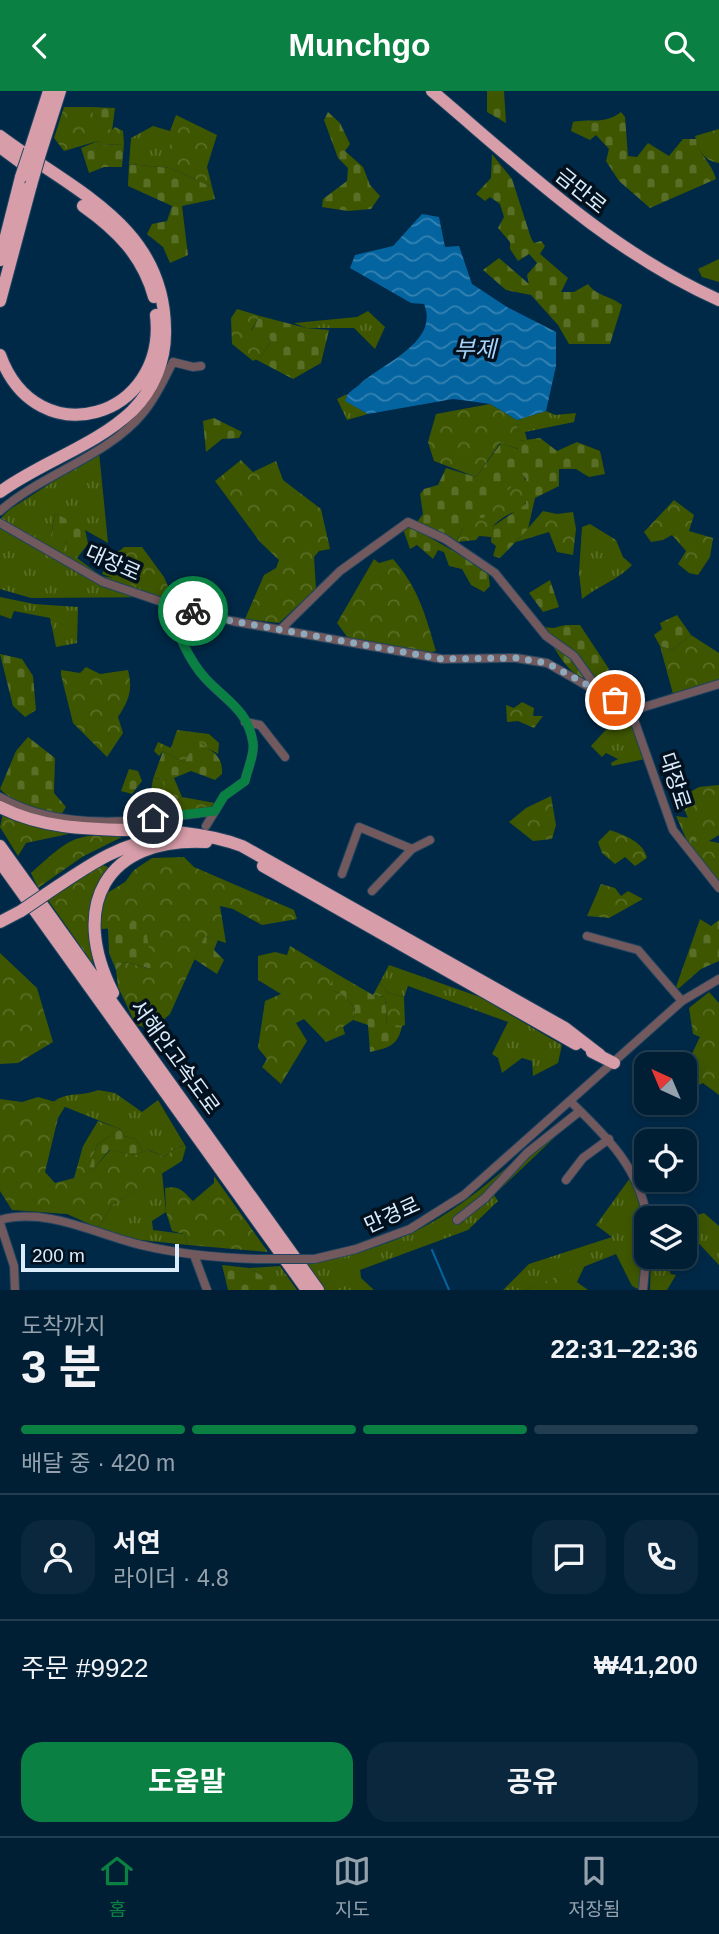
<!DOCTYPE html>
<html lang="ko">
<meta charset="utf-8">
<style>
body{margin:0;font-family:Helvetica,"Noto Sans KR",sans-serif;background:#0a273d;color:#f1f3f6;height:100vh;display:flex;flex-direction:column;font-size:26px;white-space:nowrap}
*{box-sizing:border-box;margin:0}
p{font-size:23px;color:#95a2ad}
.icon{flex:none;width:38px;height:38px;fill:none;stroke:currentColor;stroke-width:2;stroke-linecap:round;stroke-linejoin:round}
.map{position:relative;height:1199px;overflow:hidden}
.details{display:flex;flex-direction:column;background:#001f35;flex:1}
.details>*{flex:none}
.needle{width:46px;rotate:316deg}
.tools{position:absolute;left:634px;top:961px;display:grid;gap:14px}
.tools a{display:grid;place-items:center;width:63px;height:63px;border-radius:14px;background:#001f35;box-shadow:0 4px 10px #0003,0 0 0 2px #223d50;font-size:35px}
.scale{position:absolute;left:21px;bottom:18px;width:158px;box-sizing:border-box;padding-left:7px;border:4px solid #dbecfb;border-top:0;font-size:19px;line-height:24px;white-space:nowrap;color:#dbecfb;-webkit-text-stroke:5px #03111e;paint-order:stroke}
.pin{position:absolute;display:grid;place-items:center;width:60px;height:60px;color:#fff;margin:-30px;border:4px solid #fff;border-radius:50%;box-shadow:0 2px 7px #0007}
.courier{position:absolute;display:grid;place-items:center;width:70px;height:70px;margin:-35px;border:5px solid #0b8043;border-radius:50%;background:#fff;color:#222;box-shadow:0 2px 9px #0007}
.headline em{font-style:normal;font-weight:700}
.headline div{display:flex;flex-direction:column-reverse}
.headline{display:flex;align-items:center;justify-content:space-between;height:119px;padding:0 21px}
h1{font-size:46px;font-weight:700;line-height:52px}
.bar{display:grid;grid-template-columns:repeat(4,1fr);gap:10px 7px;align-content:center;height:84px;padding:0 21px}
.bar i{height:9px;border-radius:5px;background:#223d50}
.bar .on{background:#0b8043}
.bar p{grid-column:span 4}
.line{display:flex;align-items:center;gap:18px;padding:0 21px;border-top:2px solid #223d50}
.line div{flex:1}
.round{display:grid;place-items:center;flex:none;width:74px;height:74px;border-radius:21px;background:#0a273d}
.cta{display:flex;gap:14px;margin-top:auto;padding:14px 21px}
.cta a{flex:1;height:80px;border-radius:21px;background:#0b8043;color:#fff;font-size:28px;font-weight:700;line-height:80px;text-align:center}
.cta a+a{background:#0a273d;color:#f1f3f6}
header{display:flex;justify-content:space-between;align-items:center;height:91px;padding:0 21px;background:#0b8043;color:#fff;font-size:32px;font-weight:700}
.dock{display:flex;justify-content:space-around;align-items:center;height:98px;border-top:2px solid #223d50;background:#001f35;font-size:19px;color:#95a2ad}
.dock a{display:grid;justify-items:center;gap:4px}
.dock .on{color:#0b8043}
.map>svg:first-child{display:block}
.grass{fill:url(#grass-tufts)}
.forest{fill:url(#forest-crowns)}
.cemetery{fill:url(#cemetery-stones)}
.water{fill:url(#water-waves)}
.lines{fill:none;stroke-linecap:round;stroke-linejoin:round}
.stream{stroke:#0464a0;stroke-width:2}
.minor-casing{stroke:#1f4460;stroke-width:10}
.highway-casing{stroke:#1f4460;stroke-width:14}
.minor{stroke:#71595e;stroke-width:8}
.highway{stroke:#d79da9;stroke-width:12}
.minor-bridge-casing{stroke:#1f4460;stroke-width:10;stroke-linecap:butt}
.highway-bridge-casing{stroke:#1f4460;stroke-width:14;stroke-linecap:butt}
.minor-bridge{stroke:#71595e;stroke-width:8}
.highway-bridge{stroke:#d79da9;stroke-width:12}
.done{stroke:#8ea8bc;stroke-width:7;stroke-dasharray:0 12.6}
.route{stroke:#0b8043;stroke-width:9}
.labels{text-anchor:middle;stroke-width:7;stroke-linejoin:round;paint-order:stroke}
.street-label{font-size:21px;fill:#dbecfb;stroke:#03111e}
.water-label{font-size:23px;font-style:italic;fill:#a9d6fe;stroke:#03111e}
</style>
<header><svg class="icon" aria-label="back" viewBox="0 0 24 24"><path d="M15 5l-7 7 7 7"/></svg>Munchgo<svg class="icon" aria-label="search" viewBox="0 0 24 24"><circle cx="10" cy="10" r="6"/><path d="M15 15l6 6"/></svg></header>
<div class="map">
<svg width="719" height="1199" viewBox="0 0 719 1199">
<defs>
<pattern id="grass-tufts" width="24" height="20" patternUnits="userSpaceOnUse" patternTransform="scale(1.75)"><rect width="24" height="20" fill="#3e5600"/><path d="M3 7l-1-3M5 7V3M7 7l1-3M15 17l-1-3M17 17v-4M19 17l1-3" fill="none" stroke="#596e26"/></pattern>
<pattern id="forest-crowns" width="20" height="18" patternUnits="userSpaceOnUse" patternTransform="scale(1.75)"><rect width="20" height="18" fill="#3e5600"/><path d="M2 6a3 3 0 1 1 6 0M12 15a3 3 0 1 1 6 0" fill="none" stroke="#596e26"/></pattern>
<pattern id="cemetery-stones" width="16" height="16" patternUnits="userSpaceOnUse" patternTransform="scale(1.75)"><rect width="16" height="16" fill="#3e5600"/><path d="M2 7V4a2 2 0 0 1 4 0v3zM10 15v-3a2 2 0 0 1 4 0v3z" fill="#596e26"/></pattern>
<pattern id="water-waves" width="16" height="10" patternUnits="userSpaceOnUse" patternTransform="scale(1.75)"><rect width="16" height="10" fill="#0464a0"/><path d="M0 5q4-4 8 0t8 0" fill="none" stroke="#3482b3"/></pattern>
</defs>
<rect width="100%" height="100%" fill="#002947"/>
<path class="grass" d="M153,35L170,40V77L129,73L131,47Z
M368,220L385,236L375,258L354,237H306L294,232L357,226Z
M347,303L346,310L368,323L347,329L337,308Z
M546,320L555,324L576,322L574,331L525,341L527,349L518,350L517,329Z
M99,361L108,452L55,422L51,444L67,451L63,464L77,467L101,485L120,488L167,506L31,507L0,498V428L9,419Z
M590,433L616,449L623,466L632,474C618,489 598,495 582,508L579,482L582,436Z
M0,506L34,513L78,516L77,552L56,556L50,527L14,520L11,528L0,524Z
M622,621L629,624L645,668L612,675L611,672L618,668L606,662L602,666L591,655Z
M389,874L480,906L562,954L558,972L533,985L532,970L522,967L502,982L498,967L492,963L508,931L408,895L404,906L388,902L380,891Z
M98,999L115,1002L142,1021L158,1009L186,1056L178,1055L164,1066L149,1059L143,1061L136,1048L124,1045L120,1038L53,1011C68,1000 81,1006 98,999Z
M549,1039L554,1047L494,1104L498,1110L468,1139L360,1179L361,1187L374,1199H322L303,1172C338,1166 374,1159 407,1144C461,1120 505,1078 549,1039Z
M162,1082L166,1121L152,1130L153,1139L184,1143L188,1154L131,1148L98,1137L112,1114Z
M630,1087C648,1124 642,1159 640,1199L632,1195L616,1163L525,1199H503L529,1173L612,1146L596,1134Z
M704,1122L719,1135V1174L690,1143L688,1127Z
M651,1166H661L671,1183L676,1184L667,1199H650Z
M280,1175L297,1199H279L278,1195L249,1177Z"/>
<path class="forest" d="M64,16H91L94,24L112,39L115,36L123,40L124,53L101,54L98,50L64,60L54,47Z
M176,24L217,44L207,76L212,96L170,77V40Z
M719,38V72C704,70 698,59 695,45Z
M719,168V191L702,186L698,178Z
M237,218L260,225L251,239L271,249L263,264L253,270L232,253L231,227Z
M490,313L517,329L519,358L500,352L476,386L434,370L428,351L436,323Z
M241,369L253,381L276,370L283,389L321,418L330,458L319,460L314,466L316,498L279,532L245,528L264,484L276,477L279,469L260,451L215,390Z
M519,378C529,391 532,406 521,420C509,421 500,428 492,436V446L479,445L476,449L456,451L466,431L489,411L509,385Z
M674,409L694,424L689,440L713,447L710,466L698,484L689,482L678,473L686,460L672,444L663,449L651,451L644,441Z
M543,420L557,423L573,421L576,438L573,464L557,461L549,441L516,451Z
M124,456H142L164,486L174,509L102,483L110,468Z
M374,468L379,472L393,468C419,498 425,523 436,560L428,562L348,547L337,532Z
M691,544L719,562V591L673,603L660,555L673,559Z
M86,576L100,583L128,579C133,599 129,609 118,626L123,642L107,666L73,632L61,584V579L80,582Z
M522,611L534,617L533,625H543L534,637L518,630L507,631L506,614L514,617Z
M177,639L209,643L219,652L218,663L197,651L184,671L163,660L159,665L154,660L158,651L171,657Z
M162,687L176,709L182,706L215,712L209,718L133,725L149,711L153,688Z
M719,694V744L709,750L719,752V793L689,754L691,749L699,752L684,718L683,705L699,696Z
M551,705L556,734L552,748L533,750L509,731L526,717Z
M3,723L73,742L26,752L18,765L0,736Z
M610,739C624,744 644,751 647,767L635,775L625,766L615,773L602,762L598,751Z
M128,743L82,766L38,797L31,782C73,745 71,744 128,743Z
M184,766L194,776L294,819L297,828L262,834L233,818L220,815L226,852L205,845L170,923L153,938L136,934L118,896L116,879L124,871L151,878L148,856L126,837L99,838L104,804L125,791L134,779L152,767Z
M100,773L108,776C90,813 87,833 93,873L48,809Z
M601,793L615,797L621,805L628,800L643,808L609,827L587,825Z
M290,855L337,883L328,898L342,903L355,917L353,929L343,936L345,943L326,951L304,928L296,932L307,950L281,993L262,976L267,968L258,957L265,910L281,903L258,889V865L275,861L287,864Z
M0,862L37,897L53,951L18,972L0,973Z
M380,891L388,902L404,906L405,934L397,937L387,933L385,906L373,904Z
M709,901L719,912V1004L703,992L684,1001L685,977L700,946L693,943L689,917Z
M38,1006L66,1014L58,1027L45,1081L55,1092L74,1087L83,1055L98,1030L120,1038L97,1054L86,1087L110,1059L135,1064L148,1059L164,1066L178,1055L186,1056L182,1070L112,1114L98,1137L67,1123L12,1119L0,1100V1008L22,1011Z
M214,1085L268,1161L188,1154L184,1143L172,1140L166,1121L165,1097C179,1094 184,1101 193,1110L214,1092Z
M585,1174L577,1191L588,1199H525Z"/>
<path class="cemetery" d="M487,0H504L506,32L487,21Z
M91,16L115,17L112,40L94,24Z
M328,21L340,32L350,53L345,60L363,76L370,94L380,105L371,118L348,120L322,116L323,108L347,90L348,77L338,67L324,29Z
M621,21L625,26L628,65L637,66L648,52L669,65L683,48H696C699,64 711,71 716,88L650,117L619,90L606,70L609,58L596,44L590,49L571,40L573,31C592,27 604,34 621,21Z
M98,50L101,54L124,53L122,76H104L89,82L81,57Z
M492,63L512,88L531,147L534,152L541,150L545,155L540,163L568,187L561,201H574L588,193C596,205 611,205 622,214L610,253H569L558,234L531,204L506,199L483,179L499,167L529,193L527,184L537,172L529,163L518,170L510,158V151L498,137L504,126L500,113L490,106L485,110L476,103L491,87Z
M129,73L170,77L212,96L215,108L182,115L188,164L170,172L163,156L147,143L152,133L167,130L172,115L128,95Z
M260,225L306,237L329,239L321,272L293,288L255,268L263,264L271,249L251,240Z
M214,327L242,341L239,347L222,348L206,361L203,330Z
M540,347L557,360L577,351L600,360L605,383L589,386L576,378H559V395L535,407L528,438L500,467L493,465L496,455L491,451L492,436L526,413V388L519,379L509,385L512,395L502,406L489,411L484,427C466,425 464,436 456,451L417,431L423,423L420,403L424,398L438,394L446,377L476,386L501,352L518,358V350Z
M55,422L85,438L88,453L77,467L62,464L67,451L51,445Z
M410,435L488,480L490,495L484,501L471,494L462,478L449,475L444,461L438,459L433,468L417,454L410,458L403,438Z
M550,489L559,516L543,521L529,502Z
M677,524L691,544L673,559L660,555L654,544L662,538L660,532Z
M565,534H580L609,578L600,589C569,593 556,558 542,536L554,537Z
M0,563L22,568L33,585L36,619L25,626L13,615Z
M28,646L55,667L54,702L66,716L61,724C40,718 15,714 0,698L16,660Z
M197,650C212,660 223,664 222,683L215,689L191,680L174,687L182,706L176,709L166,703L162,687L153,688L163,660L184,671Z
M129,678L138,680L142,690L132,703L121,700Z
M676,725L690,727L700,753L692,749L689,754Z
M136,825L146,838L152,878L124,871L116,879L109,862L108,837H126Z
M700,828L711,835L719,829V870L701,878L678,898L676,896Z
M205,845L218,849L214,859L224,869L217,883L194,868Z
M337,883L373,904L385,906L387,933L402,935C398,955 388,957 370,961L368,934L353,929L355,917L342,903L327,898Z
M120,1038L124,1045L136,1048L143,1061L135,1064L109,1059L85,1089L97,1054Z
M222,1174L249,1177L279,1195V1199H228Z"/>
<path class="water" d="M422,123L439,126L445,156L459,155L472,193L507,216L556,241V275L546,320L517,329L490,313L469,310L453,308L368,323L345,310C347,301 352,300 359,294C382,272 440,252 424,213L411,212L350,177L355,164L393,155Z"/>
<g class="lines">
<path class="stream" d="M432,1159L449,1199"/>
<g class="minor-casing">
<path id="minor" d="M0,420C42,383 108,365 143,322C156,307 164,288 173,271L193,276L201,275
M0,432L103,491L171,514L232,530L442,568L516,567L547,572L631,620L673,739L719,797
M171,514C174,537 189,570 206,588C226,610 248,619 253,652C255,663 247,679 245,690L224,705L206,735
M280,539L340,480L408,431L445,448L495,482L546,545L574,565L597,597
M631,620L719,593
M245,631L260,634L285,666
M0,706C63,743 146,730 215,720
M342,783L359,736L412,758L430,749
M372,800L412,758
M587,845L638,859L682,910
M570,1010C606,1045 639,1076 647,1127
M566,1089L583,1067L609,1048
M0,1129C47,1116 95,1143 141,1154C179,1163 219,1167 258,1168
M457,1129L485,1107L527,1062L580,1020
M0,1132L14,1175L15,1199
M194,1164L207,1199
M314,1168L356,1158L410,1138L464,1104L682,910L719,888
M643,1199L646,1166"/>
</g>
<g class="highway-casing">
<path id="highway" d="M432,0C523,77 609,160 719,209
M0,45C73,100 164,134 165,238C166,269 154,298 132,320C95,355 41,371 0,401
M0,56L31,79
M30,59L49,0
M39,66L60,0
M83,115C117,139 143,165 154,206
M0,169L21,86
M0,210L31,94
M0,264C37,366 168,327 156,224
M0,716C76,755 164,725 242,755L565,937L600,964
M0,755L318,1199
M0,771L307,1199
M263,775L576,953
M46,803C85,777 119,751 166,747
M0,831L21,820
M113,902C69,815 105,746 206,751
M592,961L614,972"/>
</g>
<use href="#minor" class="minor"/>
<use href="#highway" class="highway"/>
<g class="minor-bridge-casing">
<path id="minor-bridge" d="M258,1168H314"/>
</g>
<g class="highway-bridge-casing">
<path id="highway-bridge" d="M21,86L30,59
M31,94L39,66
M21,820L46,803"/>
</g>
<use href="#minor-bridge" class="minor-bridge"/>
<use href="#highway-bridge" class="highway-bridge"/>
</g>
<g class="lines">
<path class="done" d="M193,520L232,530L442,568L516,567L547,572L615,609"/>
<path class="route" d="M153,727L215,720L224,705L245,690C247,679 255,663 253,652C248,619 227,610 206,588C189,570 174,537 171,513L193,520"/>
</g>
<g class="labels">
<g class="street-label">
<text transform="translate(581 100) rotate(39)" y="7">금만로</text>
<text transform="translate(113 472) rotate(24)" y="7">대장로</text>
<text transform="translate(675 690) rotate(72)" y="7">대장로</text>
<text transform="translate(175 966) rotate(54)" y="7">서해안고속도로</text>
<text transform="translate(392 1124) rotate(-24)" y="7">만경로</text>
</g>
<g class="water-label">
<text x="475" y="266">부제</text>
</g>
</g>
</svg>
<div class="tools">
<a><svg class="needle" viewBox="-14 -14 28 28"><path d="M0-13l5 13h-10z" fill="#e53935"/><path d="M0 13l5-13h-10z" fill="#95a2ad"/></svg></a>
<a><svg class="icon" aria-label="locate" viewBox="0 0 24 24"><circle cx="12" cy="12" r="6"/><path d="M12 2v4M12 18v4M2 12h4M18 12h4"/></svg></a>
<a><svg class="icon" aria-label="layers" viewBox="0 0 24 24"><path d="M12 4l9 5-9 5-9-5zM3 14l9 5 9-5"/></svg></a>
</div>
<div class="scale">200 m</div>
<div class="pin" style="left:615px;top:609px;background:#ea580c"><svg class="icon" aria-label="bag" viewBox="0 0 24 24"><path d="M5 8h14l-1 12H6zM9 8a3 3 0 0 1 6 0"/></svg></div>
<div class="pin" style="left:153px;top:727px;background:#1f2937"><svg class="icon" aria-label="home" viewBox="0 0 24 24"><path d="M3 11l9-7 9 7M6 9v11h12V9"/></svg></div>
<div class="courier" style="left:193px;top:520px"><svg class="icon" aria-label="bike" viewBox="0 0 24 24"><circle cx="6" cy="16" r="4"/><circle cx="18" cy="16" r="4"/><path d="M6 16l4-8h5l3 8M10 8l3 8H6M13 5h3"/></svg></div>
</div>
<section class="details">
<div class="headline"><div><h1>3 분</h1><p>도착까지</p></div><em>22:31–22:36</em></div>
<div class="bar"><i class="on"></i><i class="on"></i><i class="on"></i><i></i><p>배달 중 · 420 m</p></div>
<div class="line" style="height:126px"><a class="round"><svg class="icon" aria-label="person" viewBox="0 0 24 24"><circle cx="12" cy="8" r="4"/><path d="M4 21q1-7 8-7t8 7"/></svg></a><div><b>서연</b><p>라이더 · 4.8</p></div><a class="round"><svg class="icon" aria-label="chat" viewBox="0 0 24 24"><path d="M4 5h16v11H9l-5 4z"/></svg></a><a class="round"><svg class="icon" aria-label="phone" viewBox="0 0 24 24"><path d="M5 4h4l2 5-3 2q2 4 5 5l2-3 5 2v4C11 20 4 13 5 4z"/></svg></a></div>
<div class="line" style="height:91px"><div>주문 #9922</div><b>₩41,200</b></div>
<div class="cta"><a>도움말</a><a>공유</a></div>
</section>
<nav class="dock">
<a class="on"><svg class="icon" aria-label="home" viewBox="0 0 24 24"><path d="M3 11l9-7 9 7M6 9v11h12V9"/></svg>홈</a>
<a><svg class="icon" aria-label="map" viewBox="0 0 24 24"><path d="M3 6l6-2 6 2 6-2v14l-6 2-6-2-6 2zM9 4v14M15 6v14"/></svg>지도</a>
<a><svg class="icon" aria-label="saved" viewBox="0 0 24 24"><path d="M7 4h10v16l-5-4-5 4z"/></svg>저장됨</a>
</nav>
